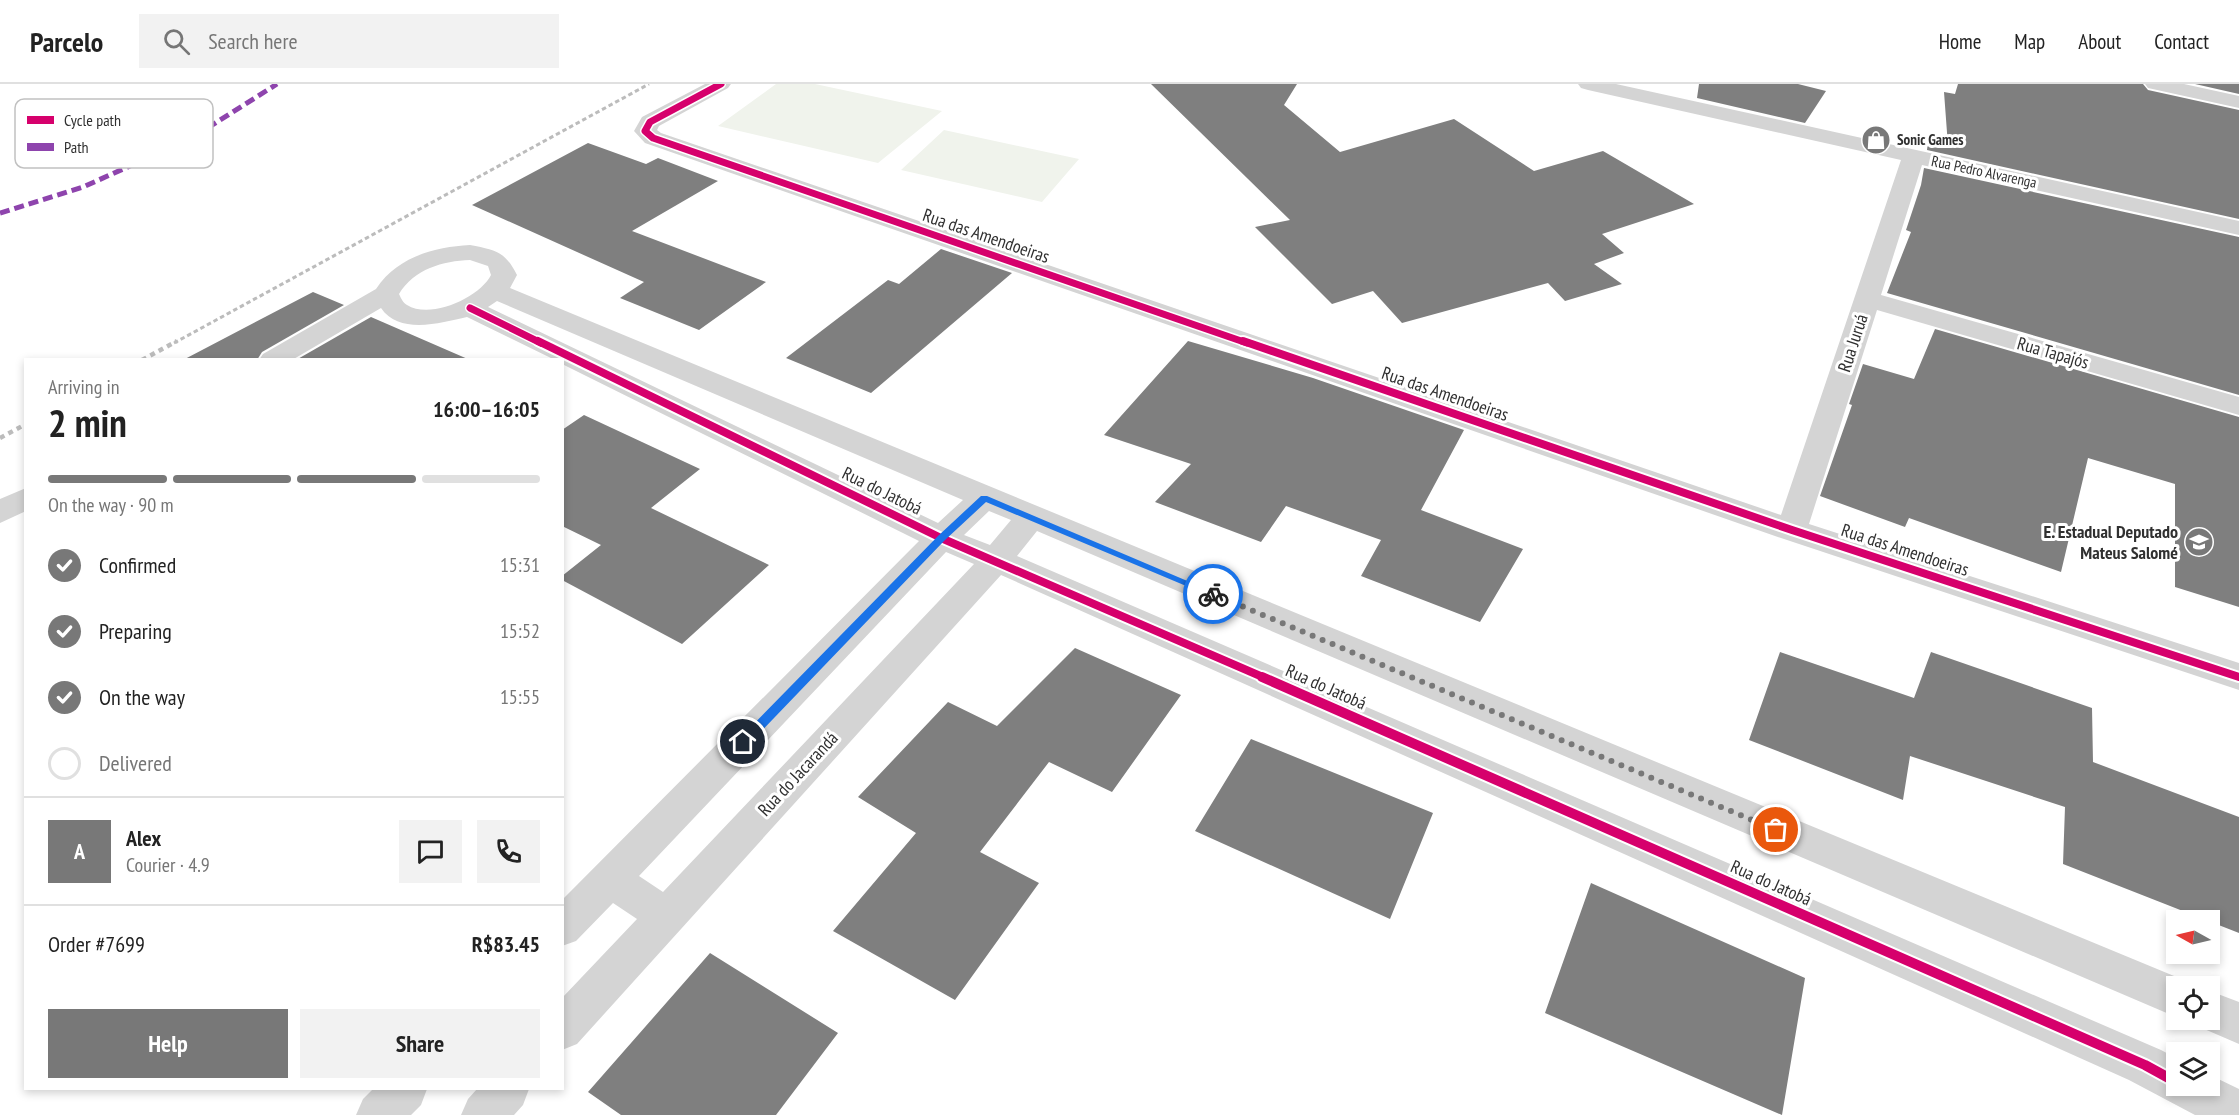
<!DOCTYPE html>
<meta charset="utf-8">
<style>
body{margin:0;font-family:"PT Sans Narrow",sans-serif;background:#f2f2f2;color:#222;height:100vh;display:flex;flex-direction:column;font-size:22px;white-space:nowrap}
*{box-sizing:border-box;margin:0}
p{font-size:20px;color:#767676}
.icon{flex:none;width:33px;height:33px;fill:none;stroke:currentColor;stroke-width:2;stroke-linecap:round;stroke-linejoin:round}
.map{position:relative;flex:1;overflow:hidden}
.panel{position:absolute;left:24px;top:274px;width:540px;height:732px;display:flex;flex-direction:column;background:#fff;border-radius:0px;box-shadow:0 3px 9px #0003}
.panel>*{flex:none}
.needle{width:39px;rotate:278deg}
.fabs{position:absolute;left:2166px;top:826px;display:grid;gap:12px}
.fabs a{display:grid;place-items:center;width:54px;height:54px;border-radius:0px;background:#fff;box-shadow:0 3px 9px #0003;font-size:30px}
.pin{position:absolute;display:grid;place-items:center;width:51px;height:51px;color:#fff;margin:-26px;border:3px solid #fff;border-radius:50%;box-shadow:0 2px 6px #0007}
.courier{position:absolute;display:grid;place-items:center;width:60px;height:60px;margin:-30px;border:4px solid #1a73e8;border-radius:50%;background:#fff;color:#222;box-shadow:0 2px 8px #0007}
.head em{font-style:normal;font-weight:700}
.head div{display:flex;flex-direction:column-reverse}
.head{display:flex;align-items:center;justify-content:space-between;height:102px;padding:0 24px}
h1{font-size:39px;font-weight:700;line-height:45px}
.bar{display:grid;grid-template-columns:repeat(4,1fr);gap:9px 6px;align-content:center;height:72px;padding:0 24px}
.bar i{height:8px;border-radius:4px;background:#e0e0e0}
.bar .current{background:#787878}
.bar p{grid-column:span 4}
.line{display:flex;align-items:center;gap:15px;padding:0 24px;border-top:2px solid #e0e0e0}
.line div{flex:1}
.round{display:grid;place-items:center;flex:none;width:63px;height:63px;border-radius:0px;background:#f2f2f2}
ol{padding:0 24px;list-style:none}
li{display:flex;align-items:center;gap:18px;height:66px}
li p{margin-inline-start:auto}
li .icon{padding:6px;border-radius:50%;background:#787878;color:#fff;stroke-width:4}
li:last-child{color:#767676}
li i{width:33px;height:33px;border:3px solid #e0e0e0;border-radius:50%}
.primary-button{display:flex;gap:12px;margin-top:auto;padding:12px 24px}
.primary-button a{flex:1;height:69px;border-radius:0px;background:#787878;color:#fff;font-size:24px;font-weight:700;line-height:69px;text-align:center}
.primary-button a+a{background:#f2f2f2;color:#222}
header{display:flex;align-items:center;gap:36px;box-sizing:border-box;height:84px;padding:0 30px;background:#fff;border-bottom:2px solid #e0e0e0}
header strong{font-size:28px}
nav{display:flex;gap:33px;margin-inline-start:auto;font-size:21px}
.search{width:420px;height:54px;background:#f2f2f2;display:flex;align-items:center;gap:15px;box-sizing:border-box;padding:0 21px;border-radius:0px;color:#767676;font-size:22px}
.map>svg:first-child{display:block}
.green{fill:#f0f3ec}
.building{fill:#7f7f7f}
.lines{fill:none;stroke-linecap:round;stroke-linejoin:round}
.street{fill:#d4d4d4;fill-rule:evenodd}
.rail-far1{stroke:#bcbcbc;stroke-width:3;stroke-dasharray:4.5 3;stroke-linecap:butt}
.rail{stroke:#bcbcbc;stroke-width:4.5;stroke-dasharray:5 4.5;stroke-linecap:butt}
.quiet{stroke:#8e44ad;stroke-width:5;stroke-dasharray:10 5;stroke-linecap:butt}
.cycleway-far2-casing{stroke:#fff;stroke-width:10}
.cycleway-far1-casing{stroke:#fff;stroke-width:12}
.cycleway-casing{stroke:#fff;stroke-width:14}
.cycleway-far2{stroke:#d6006c;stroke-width:7}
.cycleway-far1{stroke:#d6006c;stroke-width:8}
.cycleway{stroke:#d6006c;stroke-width:10}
.route{fill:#1a73e8}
.done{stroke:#787878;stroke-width:6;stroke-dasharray:0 10.8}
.labels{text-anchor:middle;stroke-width:6;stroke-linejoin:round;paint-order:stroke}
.far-poi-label{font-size:15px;font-weight:bold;fill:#303030;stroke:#fff;text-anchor:start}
.far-street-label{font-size:15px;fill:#303030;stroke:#fff}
.street-label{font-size:18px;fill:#303030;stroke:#fff}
.poi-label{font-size:18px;font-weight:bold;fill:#303030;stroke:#fff;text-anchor:end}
.key{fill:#fff;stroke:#c1c1c1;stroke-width:1.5}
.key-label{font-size:16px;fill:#303030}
</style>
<header>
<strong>Parcelo</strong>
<div class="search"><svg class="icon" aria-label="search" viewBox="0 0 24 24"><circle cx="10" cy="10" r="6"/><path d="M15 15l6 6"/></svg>Search here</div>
<nav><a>Home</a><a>Map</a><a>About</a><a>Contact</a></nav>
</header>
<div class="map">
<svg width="2239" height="1031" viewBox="0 0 2239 1031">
<rect width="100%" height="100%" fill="#fff"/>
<path class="green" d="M776,0H815L942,27L878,79L718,42Z
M944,46L1079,75L1042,118L901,86Z"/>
<path class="building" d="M1151,0H1297L1284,21L1340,68L1454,35L1534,87L1603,67L1694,120L1602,150L1624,169L1594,180L1622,200L1565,217L1548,199L1402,239L1373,207L1332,220L1255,143L1290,136Z
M1699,0H1798L1826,7L1805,39L1697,14Z
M1958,0H2143L2148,6L2239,26V135L1927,66L1928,58L1948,62L1944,8L1955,10Z
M2195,0H2239V10Z
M588,59L646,80L658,74L718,97L632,147L766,198L699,246L620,214L644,198L472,121Z
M1924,84L2239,153V311L1887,209L1911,148L1906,146L1921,101Z
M941,165L1012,189L871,309L786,274L888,196L899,200Z
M313,208L344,221L262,268L257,276H183Z
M371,233L470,276H296Z
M1935,245L2239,333V523L2175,503V400L2088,374L2061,488L1909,434L1905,443L1820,412L1852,321L1849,320L1863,280L1914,295Z
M1188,257L1313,294L1464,346L1421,426L1523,465L1480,538L1361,492L1381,456L1286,422L1261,458L1155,418L1191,380L1104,351Z
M584,331L700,385L651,424L769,481L682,560L562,496V492L601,461L562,442V346Z
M1075,564L1181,611L1112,708L1049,678L980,768L1039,799L955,916L833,847L916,749L858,713L948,618L997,642Z
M1780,568L1914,614L1931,568L2092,624L2093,678L2239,733V849L2063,780L2065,723L1910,672L1903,716L1749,656Z
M1251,655L1433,729L1390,835L1195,747Z
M1591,799L1805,894L1782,1031L1545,929Z
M710,869L838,949L776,1031H621L588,1008Z"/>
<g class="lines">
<path class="street" d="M705,0H731L728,4L659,42L657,46L661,49L1781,431L1901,76L1588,6L1581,4L1578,0H1616L2239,137V151L1922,81L1881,211L2239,313V331L1877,226L1809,440L2239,579V606L1781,454L645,59L634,47L642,33Z
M2145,0H2184L2239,12V24L2148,4Z
M470,161C495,166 505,167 517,191L510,204L2191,899L2193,903H2176V933L1037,447L1017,472L2161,966L2176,974V1002H2210V991L2239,1005V1031H2195L2129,996L1001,491L577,960L562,966V914L637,835L613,819L576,857L562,862V816L919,457L562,280V276H555L467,233C441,239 399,251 381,224L292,276H259L263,270L376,205C397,173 434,163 470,161ZM470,176L488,182L491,191C480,213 431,236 407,221C403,219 401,214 399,210C414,185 443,177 470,176ZM497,217L963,416L938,439L488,223ZM989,427L1011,436L990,461L964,451ZM946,468L974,480L663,808L639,792Z
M26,404V427L0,439V415Z
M2210,907L2239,918V960L2195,941L2192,936H2210Z
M373,1005H427L421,1021L411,1031H356L363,1015Z
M477,1005H529L523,1021L514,1031H461L468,1015Z"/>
<path class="rail-far1" d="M174,259L649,0"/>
<path class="rail" d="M142,276L177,257
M0,354L26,340"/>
<path class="quiet" d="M0,129L83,103L190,55L277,0"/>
<g class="cycleway-far2-casing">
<path id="cycleway-far2" d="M721,0L650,38L645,47L653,54L1247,259
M470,224L541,259"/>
</g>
<g class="cycleway-far1-casing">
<path id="cycleway-far1" d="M538,257L941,454L1265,594
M1243,257L1792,446L2239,593"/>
</g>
<g class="cycleway-casing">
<path id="cycleway" d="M1262,593L2145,981L2176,998"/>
</g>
<use href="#cycleway-far2" class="cycleway-far2"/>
<use href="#cycleway-far1" class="cycleway-far1"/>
<use href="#cycleway" class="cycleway"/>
</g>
<path class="route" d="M981,412H987L1218,510L1213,513L1210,512L986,418L944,457L747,662H739V655L938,452Z"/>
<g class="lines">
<path class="done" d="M1213,510L1776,746"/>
</g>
<defs>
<g id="shop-disc" transform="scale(1.5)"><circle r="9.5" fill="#787878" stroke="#fff"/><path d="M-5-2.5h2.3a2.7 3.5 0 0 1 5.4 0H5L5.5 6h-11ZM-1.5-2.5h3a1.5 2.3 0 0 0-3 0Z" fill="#fff"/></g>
<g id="school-disc" transform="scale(1.5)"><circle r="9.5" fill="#787878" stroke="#fff"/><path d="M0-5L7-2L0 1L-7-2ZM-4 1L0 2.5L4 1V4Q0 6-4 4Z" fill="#fff"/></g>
</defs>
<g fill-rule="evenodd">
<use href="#shop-disc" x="1876" y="56"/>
<use href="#school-disc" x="2199" y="458"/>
</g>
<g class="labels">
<g class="far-poi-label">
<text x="1897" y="61">Sonic Games</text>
</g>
<g class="far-street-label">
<text transform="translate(1984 88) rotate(12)" y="5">Rua Pedro Alvarenga</text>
</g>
<g class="street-label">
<text transform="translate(986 152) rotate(19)" y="6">Rua das Amendoeiras</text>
<text transform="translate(1853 259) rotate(-72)" y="6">Rua Juruá</text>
<text transform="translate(2053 269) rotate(16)" y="6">Rua Tapajós</text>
<text transform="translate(1445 310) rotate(19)" y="6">Rua das Amendoeiras</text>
<text transform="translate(882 407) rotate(26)" y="6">Rua do Jatobá</text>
<text transform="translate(1905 466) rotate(18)" y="6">Rua das Amendoeiras</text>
<text transform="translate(1326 603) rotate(24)" y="6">Rua do Jatobá</text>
<text transform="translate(798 690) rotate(-47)" y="6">Rua do Jacarandá</text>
<text transform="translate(1771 799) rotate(24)" y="6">Rua do Jatobá</text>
</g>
<g class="poi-label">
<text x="2178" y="454">E. Estadual Deputado<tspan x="2178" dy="21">Mateus Salomé</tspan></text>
</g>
</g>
<rect x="15" y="15" width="198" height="69" rx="9" class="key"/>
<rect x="27" y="32" width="27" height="8" fill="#d6006c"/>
<rect x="27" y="59" width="27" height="8" fill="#8e44ad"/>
<g class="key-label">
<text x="64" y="42">Cycle path</text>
<text x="64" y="69">Path</text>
</g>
</svg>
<div class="fabs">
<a><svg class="needle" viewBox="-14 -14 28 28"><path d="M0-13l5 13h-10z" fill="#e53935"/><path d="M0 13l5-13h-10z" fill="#767676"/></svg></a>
<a><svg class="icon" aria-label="locate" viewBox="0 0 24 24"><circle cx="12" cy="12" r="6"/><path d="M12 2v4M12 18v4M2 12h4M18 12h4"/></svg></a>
<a><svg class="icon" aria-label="layers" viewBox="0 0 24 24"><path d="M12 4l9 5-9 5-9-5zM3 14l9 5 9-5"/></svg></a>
</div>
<div class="pin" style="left:1776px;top:746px;background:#ea580c"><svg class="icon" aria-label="bag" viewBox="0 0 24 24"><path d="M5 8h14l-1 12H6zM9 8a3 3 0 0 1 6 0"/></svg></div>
<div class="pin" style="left:743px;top:658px;background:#1f2937"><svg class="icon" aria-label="home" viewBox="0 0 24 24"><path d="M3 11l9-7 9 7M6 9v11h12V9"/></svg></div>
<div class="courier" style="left:1213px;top:510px"><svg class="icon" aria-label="bike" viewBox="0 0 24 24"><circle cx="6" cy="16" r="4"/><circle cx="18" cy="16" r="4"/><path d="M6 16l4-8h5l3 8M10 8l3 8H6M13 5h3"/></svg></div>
<section class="panel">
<div class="head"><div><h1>2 min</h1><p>Arriving in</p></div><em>16:00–16:05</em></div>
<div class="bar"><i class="current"></i><i class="current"></i><i class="current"></i><i></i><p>On the way · 90 m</p></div>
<ol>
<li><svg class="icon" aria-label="check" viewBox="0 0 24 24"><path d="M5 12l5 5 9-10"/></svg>Confirmed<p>15:31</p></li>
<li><svg class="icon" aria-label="check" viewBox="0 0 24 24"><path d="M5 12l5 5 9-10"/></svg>Preparing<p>15:52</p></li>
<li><svg class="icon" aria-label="check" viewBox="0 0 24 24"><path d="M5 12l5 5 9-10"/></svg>On the way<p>15:55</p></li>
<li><i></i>Delivered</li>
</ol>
<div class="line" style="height:108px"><b class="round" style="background:#787878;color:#fff">A</b><div><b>Alex</b><p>Courier · 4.9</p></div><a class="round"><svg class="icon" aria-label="chat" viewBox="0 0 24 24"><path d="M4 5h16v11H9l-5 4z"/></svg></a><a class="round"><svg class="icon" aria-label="phone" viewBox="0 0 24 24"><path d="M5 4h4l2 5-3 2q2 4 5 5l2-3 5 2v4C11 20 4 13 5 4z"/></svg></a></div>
<div class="line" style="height:78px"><div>Order #7699</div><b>R$83.45</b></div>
<div class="primary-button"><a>Help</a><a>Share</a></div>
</section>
</div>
